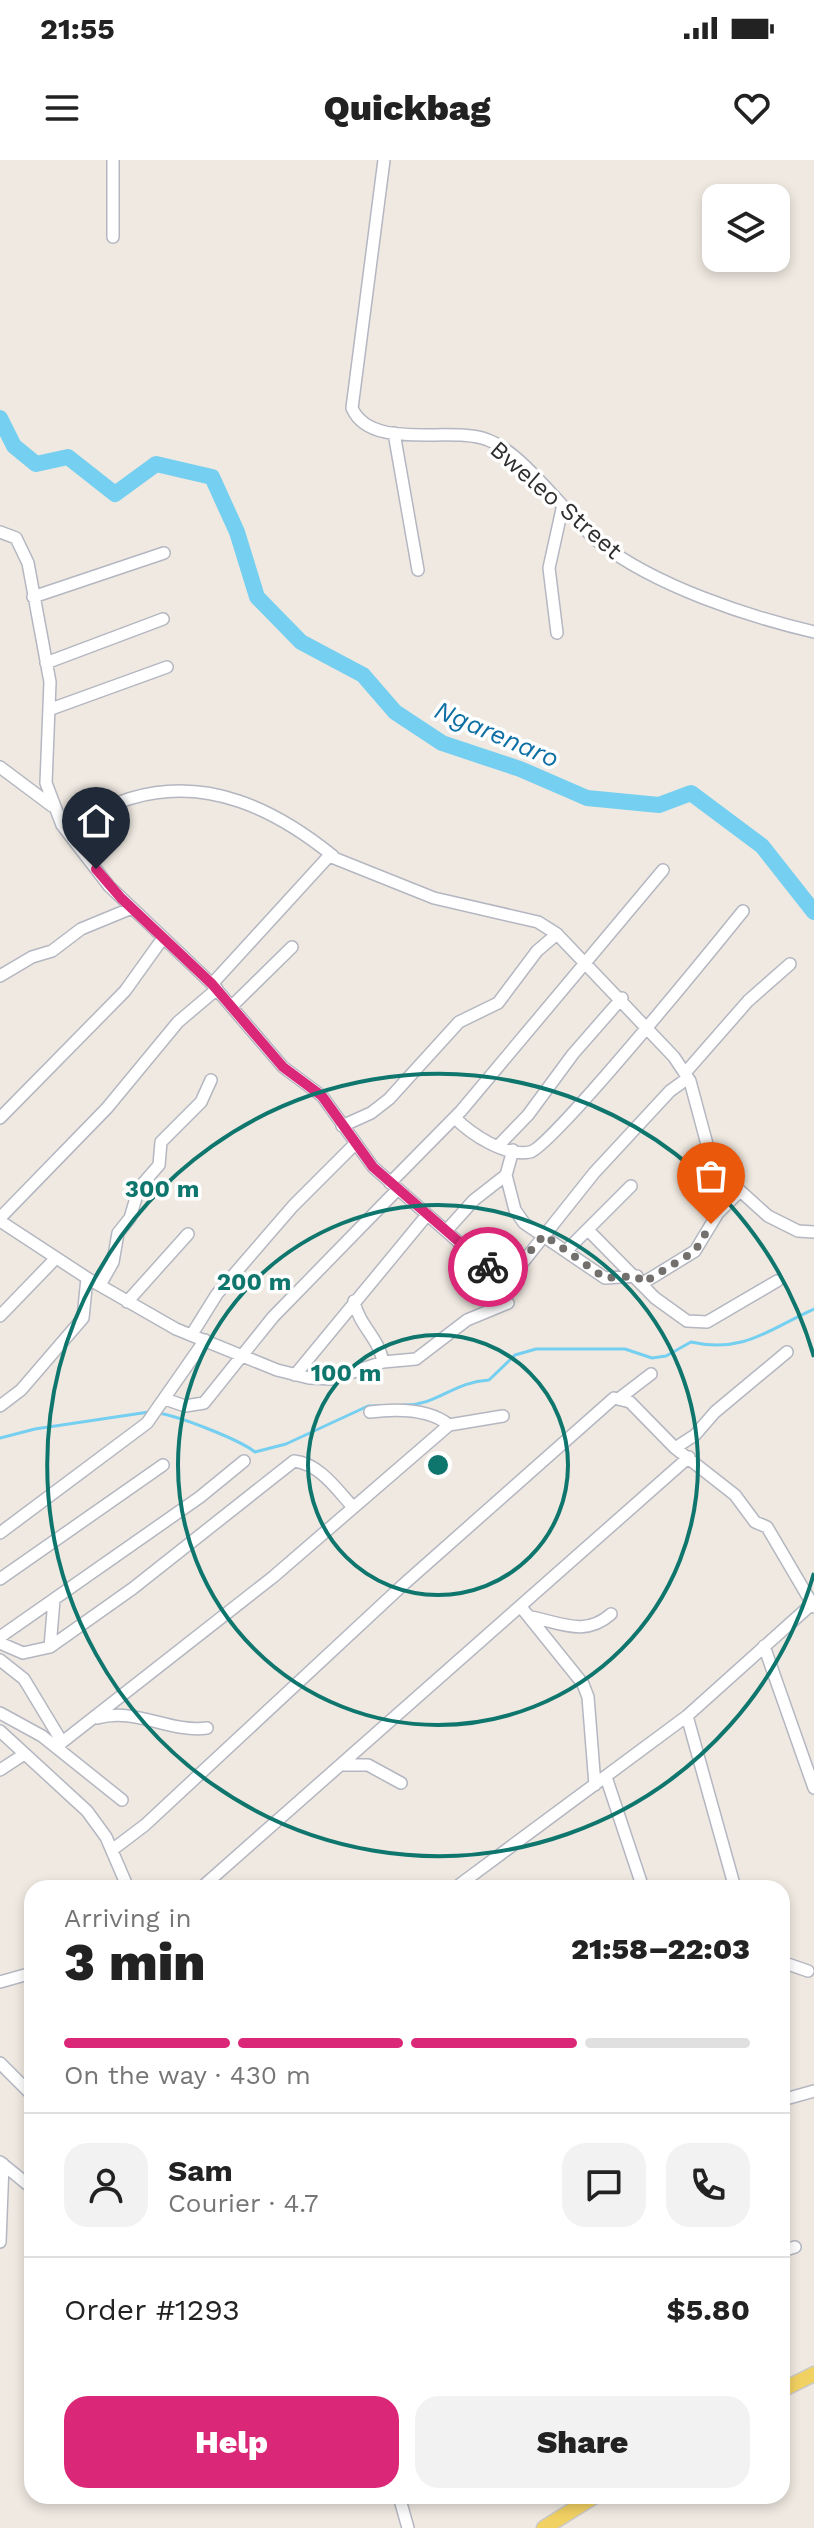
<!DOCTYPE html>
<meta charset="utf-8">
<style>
body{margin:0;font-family:"Work Sans",sans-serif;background:#f2f2f2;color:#222;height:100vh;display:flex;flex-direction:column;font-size:30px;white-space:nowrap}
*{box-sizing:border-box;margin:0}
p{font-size:26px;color:#767676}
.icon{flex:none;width:44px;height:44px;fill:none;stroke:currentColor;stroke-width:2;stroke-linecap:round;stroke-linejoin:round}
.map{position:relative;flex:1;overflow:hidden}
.sheet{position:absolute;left:24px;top:1720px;width:766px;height:624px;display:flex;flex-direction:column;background:#fff;border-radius:24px;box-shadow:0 4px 12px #0003}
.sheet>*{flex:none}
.fabs{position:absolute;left:702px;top:24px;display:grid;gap:16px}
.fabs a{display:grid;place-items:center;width:88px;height:88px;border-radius:16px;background:#fff;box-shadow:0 4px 12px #0003;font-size:40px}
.pin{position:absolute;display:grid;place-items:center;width:68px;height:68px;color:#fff;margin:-82px -34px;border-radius:50% 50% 50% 0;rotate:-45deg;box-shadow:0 0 8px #0007}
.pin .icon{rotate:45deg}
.courier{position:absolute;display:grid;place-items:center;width:80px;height:80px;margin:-40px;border:6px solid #db2777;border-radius:50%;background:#fff;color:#222;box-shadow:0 2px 10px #0007}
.head em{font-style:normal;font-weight:800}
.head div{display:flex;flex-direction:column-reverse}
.head{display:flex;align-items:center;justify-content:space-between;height:136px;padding:0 40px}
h1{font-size:52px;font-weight:800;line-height:60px}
.bar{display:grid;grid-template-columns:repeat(4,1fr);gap:12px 8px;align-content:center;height:96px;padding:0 40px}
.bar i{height:10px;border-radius:6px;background:#e0e0e0}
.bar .selected{background:#db2777}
.bar p{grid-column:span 4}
.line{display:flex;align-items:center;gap:20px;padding:0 40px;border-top:2px solid #e0e0e0}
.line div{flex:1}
.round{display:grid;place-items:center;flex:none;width:84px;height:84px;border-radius:24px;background:#f2f2f2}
.button{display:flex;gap:16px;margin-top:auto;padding:16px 40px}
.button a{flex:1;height:92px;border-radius:24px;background:#db2777;color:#fff;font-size:32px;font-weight:800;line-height:92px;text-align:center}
.button a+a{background:#f2f2f2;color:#222}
.status{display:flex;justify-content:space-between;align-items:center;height:56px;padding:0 40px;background:#fff;direction:ltr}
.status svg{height:22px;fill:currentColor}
header{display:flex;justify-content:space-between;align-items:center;height:104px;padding:0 40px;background:#fff;font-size:36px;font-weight:800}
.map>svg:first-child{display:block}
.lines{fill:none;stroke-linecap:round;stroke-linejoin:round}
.stream{stroke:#75cff0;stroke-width:3}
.river{stroke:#75cff0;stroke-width:16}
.minor-casing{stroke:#b4b7c1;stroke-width:14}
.major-casing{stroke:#c9c9c9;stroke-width:17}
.minor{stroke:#fff;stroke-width:11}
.major{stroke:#f2d163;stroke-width:14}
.done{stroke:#726f6d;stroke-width:8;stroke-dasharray:0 14.4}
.route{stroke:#db2777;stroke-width:10}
.ring{fill:none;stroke:#0f766e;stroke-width:4}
.labels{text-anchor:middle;stroke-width:7;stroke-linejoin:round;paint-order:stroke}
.street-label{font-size:24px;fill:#2e2e2e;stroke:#fff}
.water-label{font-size:26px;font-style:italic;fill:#0d6fa3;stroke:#fff}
.centre{fill:#0f766e;stroke:#fff;stroke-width:4}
.ring-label{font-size:24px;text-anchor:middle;font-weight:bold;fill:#0f766e;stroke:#fff;stroke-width:7;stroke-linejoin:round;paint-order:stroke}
</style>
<div class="status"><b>21:55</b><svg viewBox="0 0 49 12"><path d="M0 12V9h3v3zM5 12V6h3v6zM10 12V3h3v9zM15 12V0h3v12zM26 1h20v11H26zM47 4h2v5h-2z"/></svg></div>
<header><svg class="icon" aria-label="menu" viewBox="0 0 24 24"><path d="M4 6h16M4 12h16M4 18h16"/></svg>Quickbag<svg class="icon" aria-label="heart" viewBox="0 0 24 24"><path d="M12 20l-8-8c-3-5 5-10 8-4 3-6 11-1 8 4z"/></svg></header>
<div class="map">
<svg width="814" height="2368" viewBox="0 0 814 2368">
<rect width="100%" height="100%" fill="#efe9e1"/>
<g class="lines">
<path class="stream" d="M0,262H2
M402,1245C438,1246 452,1222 489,1220L515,1195L536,1189H625L652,1198L666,1196L691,1182C744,1194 769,1169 814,1149
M157,1253C177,1255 240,1280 255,1292L286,1284L368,1246H379
M0,1278L35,1269L149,1252"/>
<path class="river" d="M0,258L14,286L36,304L68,297L115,334L156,304L212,317L237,372L257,437L301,482L363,515L395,552L442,583L520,609L587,638L659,645L691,633L762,686L814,752"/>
<g class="minor-casing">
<path id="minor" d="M384,0L352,248C371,292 452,265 488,280C524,293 567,357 600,383C656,426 746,456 814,472
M113,77V0
M394,273L418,410
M0,372L16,378L28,403L50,522L46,623L62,665L109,726L212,824L283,907L322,936L373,1007L494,1113L504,1117L516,1111L594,1013L670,931L688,918
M33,437L164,393
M557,473L549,408L562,349
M46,503L163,459
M51,549L167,507
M0,607L52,646
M62,665C85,657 109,645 132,638C207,616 275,649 333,696
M0,816L32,797L52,791L81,769L132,748
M212,824L329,696L434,738L538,762L557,774L674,897L690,921L708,988L727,1019L768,1056L798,1071L814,1072
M232,846L292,787
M685,913L748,841L790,804
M0,958L125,831L163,778
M455,958C471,974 505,997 530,992C551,988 718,782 743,751
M342,966L371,953L389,939L459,862L498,843L537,791L557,774
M499,985L528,955L573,894L622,838
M506,1015L515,1050L524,1063L605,1118L637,1116
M390,1023L461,951L663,710
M0,1058L107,948L178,862L217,829
M0,1061L87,1118L176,1169L277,1210L309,1218L332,1219L383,1202L416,1199L467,1160L508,1143
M588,1070L655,1138L687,1161L707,1162L777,1121
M446,1071L474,1040L506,1015L513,990
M568,1089L631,1026
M643,1123L695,1091L718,1053L739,1032
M100,1125L113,1102L118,1073L130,1058L139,1028L159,1005L161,982L201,942L211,920
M354,1141C359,1166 379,1178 383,1202
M127,1142L188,1074
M0,1156L56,1098
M192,1174L217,1134L293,1046L355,984
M295,1215L427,1055
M621,1237L651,1214
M165,1239L185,1246L204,1243L273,1157L397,1030
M0,1246L21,1230L83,1158L87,1118
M370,1252C395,1249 428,1248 449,1265L503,1256
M675,1288L695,1275L715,1252L787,1192
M0,1373L147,1263L205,1180
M0,1419L163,1305
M521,1447L583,1524L588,1537L595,1625
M531,1457C562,1463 585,1477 611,1454
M0,1477L200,1337L244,1301
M0,1483L23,1493L50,1487L132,1429L294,1301C320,1304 337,1330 353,1347
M764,1486L814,1628
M50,1487L54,1440
M0,1500L24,1519L62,1582
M0,1553L42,1576L122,1640
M687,1556L735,1728
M97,1558C136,1547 169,1573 207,1568
M0,1571L87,1651L106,1677L128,1728
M56,1587L273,1417L449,1265
M341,1605H368L401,1623
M0,1610L23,1595
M606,1617L643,1728
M112,1690L145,1665L404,1424L614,1238L630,1242L675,1288L735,1335L755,1362L767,1367L814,1447
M201,1728L689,1297
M455,1728L687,1556L814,1442
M782,1802L808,1811
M0,1822L32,1813
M0,1903L32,1935
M782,1940L814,1931
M0,2002L32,2028
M0,2082L3,2004
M782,2091L795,2087
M399,2336L408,2368"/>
</g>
<g class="major-casing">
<path id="major" d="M782,2230L814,2214
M544,2368L595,2336"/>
</g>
<use href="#minor" class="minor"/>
<use href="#major" class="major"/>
</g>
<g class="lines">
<path class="done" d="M488,1107L498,1115H510L544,1075L605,1118L637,1116L643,1123L695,1091L711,1064"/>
<path class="route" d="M96,709L121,738L212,824L283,907L322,936L373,1007L488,1107"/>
</g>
<g class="ring">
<circle cx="438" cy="1305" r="130"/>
<circle cx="438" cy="1305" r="260"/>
<path d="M814 1413A391 391 0 1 1 814 1197"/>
</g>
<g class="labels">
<g class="street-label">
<text transform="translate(556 340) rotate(41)" y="8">Bweleo Street</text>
</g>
<g class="water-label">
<text transform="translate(497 574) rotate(23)" y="9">Ngarenaro</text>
</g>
</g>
<circle cx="438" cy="1305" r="12" class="centre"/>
<g class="ring-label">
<text x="162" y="1037">300 m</text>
<text x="254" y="1130">200 m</text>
<text x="346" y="1221">100 m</text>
</g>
</svg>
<div class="fabs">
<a><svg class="icon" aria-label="layers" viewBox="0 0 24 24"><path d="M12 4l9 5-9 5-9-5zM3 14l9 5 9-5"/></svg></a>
</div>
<div class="pin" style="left:711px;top:1064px;background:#ea580c"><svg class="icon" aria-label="bag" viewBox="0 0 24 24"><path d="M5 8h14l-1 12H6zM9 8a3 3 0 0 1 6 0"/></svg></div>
<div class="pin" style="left:96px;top:709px;background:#1f2937"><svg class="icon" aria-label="home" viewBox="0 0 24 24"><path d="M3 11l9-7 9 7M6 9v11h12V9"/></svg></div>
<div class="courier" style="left:488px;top:1107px"><svg class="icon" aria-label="bike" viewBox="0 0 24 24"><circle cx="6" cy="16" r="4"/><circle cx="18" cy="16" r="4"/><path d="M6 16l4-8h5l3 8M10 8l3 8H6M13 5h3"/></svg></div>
<section class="sheet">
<div class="head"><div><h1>3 min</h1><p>Arriving in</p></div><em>21:58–22:03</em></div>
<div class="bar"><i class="selected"></i><i class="selected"></i><i class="selected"></i><i></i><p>On the way · 430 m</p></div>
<div class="line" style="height:144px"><a class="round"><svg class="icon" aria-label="person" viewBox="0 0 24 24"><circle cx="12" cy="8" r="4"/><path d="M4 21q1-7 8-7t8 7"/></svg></a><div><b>Sam</b><p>Courier · 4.7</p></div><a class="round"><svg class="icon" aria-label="chat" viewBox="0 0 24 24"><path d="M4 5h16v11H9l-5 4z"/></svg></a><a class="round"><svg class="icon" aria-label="phone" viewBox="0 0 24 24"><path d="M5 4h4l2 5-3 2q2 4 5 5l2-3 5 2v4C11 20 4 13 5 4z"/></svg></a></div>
<div class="line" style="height:104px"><div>Order #1293</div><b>$5.80</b></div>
<div class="button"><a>Help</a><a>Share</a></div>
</section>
</div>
